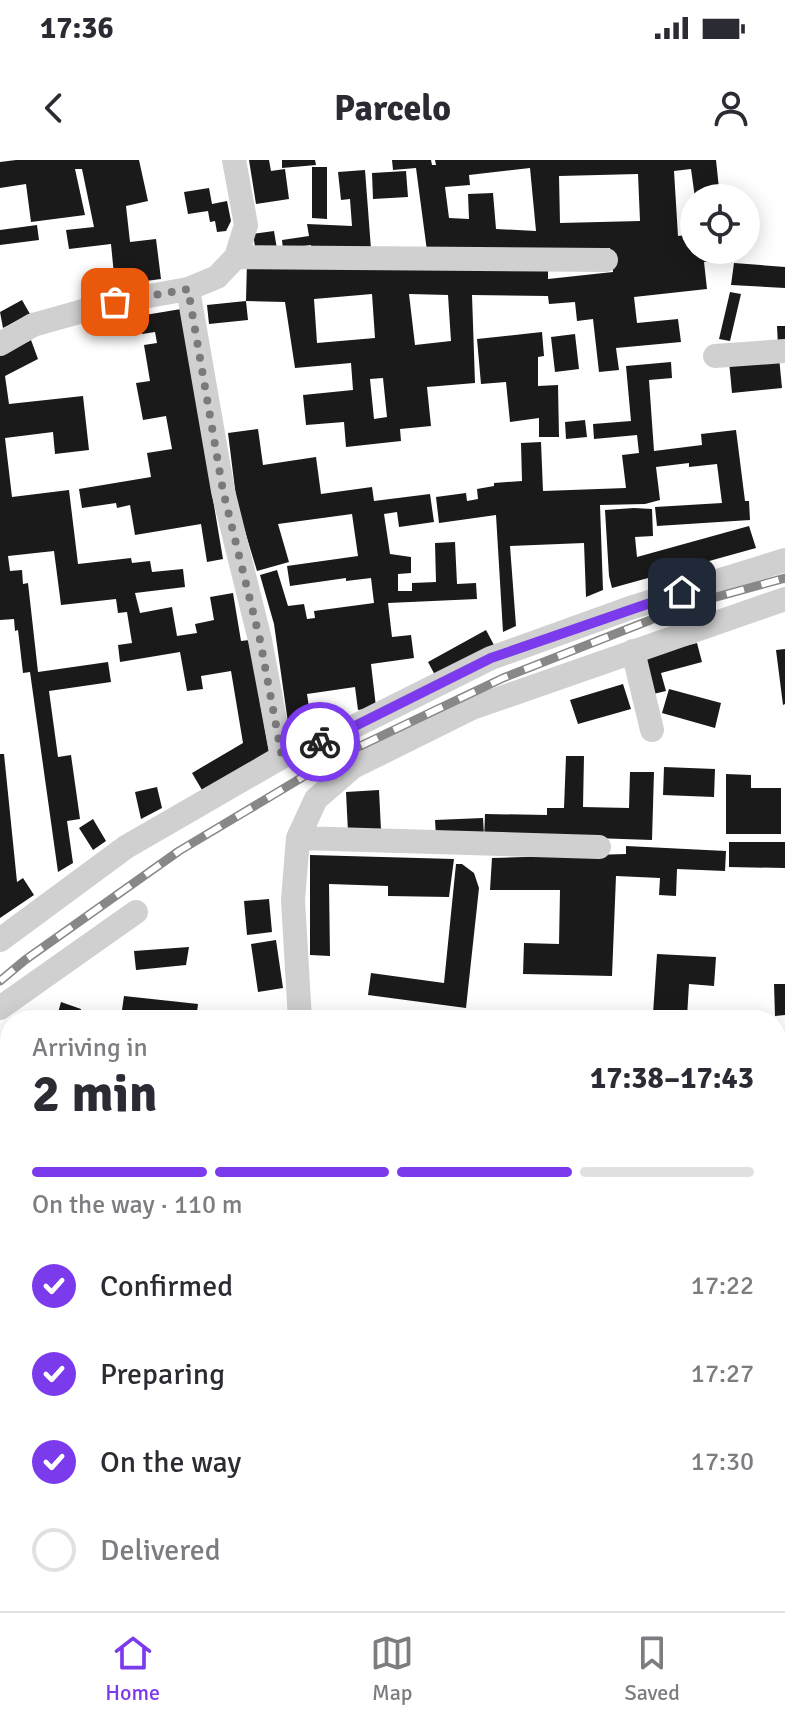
<!DOCTYPE html>
<meta charset="utf-8">
<style>
body{margin:0;font-family:Signika,sans-serif;background:#f2f2f3;color:#2b2b33;height:100vh;display:flex;flex-direction:column;font-size:30px;white-space:nowrap}
*{box-sizing:border-box;margin:0}
p{font-size:26px;color:#7c7c81}
.icon{flex:none;width:44px;height:44px;fill:none;stroke:currentColor;stroke-width:2;stroke-linecap:round;stroke-linejoin:round}
.map{position:relative;flex:1;overflow:hidden}
.drawer{position:absolute;left:0px;top:850px;width:786px;height:602px;display:flex;flex-direction:column;background:#fff;border-radius:32px 32px 0 0;box-shadow:0 4px 20px #0003}
.drawer>*{flex:none}
.tools{position:absolute;left:680px;top:24px;display:grid;gap:16px}
.tools a{display:grid;place-items:center;width:80px;height:80px;border-radius:50%;background:#fff;box-shadow:0 4px 20px #0003;font-size:40px}
.pin{position:absolute;display:grid;place-items:center;width:68px;height:68px;color:#fff;margin:-34px;border-radius:16px;box-shadow:0 4px 12px #0006}
.courier{position:absolute;display:grid;place-items:center;width:80px;height:80px;margin:-40px;border:6px solid #7c3aed;border-radius:50%;background:#fff;color:#222;box-shadow:0 2px 10px #0007}
.overview em{font-style:normal;font-weight:800}
.overview div{display:flex;flex-direction:column-reverse}
.overview{display:flex;align-items:center;justify-content:space-between;height:136px;padding:0 32px}
h1{font-size:52px;font-weight:800;line-height:60px}
.bar{display:grid;grid-template-columns:repeat(4,1fr);gap:12px 8px;align-content:center;height:96px;padding:0 32px}
.bar i{height:10px;border-radius:6px;background:#e1e1e2}
.bar .current{background:#7c3aed}
.bar p{grid-column:span 4}
ol{padding:0 32px;list-style:none}
li{display:flex;align-items:center;gap:24px;height:88px}
li p{margin-inline-start:auto}
li .icon{padding:8px;border-radius:50%;background:#7c3aed;color:#fff;stroke-width:4}
li:last-child{color:#7c7c81}
li i{width:44px;height:44px;border:4px solid #e1e1e2;border-radius:50%}
.status{display:flex;justify-content:space-between;align-items:center;height:56px;padding:0 40px;background:#fff;direction:ltr}
.status svg{height:22px;fill:currentColor}
header{display:flex;justify-content:space-between;align-items:center;height:104px;padding:0 32px;background:#fff;font-size:36px;font-weight:800}
.menu{display:flex;justify-content:space-around;align-items:center;height:112px;border-top:2px solid #e1e1e2;background:#fff;font-size:22px;color:#7c7c81}
.menu a{display:grid;justify-items:center;gap:4px}
.menu .current{color:#7c3aed}
.map>svg:first-child{display:block}
.building{fill:#1a1a1a;fill-rule:evenodd}
.lines{fill:none;stroke-linecap:round;stroke-linejoin:round}
.minor{stroke:#d0d0d0;stroke-width:24}
.major{stroke:#ababab;stroke-width:30}
.rail-casing{stroke:#888;stroke-width:9}
.rail{stroke:#fff;stroke-width:6;stroke-dasharray:18;stroke-linecap:butt}
.done{stroke:#7a7a7a;stroke-width:8;stroke-dasharray:0 14.4}
.route{stroke:#7c3aed;stroke-width:10}
</style>
<div class="status"><b>17:36</b><svg viewBox="0 0 49 12"><path d="M0 12V9h3v3zM5 12V6h3v6zM10 12V3h3v9zM15 12V0h3v12zM26 1h20v11H26zM47 4h2v5h-2z"/></svg></div>
<header><svg class="icon" aria-label="back" viewBox="0 0 24 24"><path d="M15 5l-7 7 7 7"/></svg>Parcelo<svg class="icon" aria-label="person" viewBox="0 0 24 24"><circle cx="12" cy="8" r="4"/><path d="M4 21q1-7 8-7t8 7"/></svg></header>
<div class="map">
<svg width="785" height="1451" viewBox="0 0 785 1451">
<rect width="100%" height="100%" fill="#fff"/>
<path class="building" d="M16,0H139L148,41L126,46L130,82L156,79L161,119L115,125L111,84L69,89L66,70L94,67L82,9H75L85,55L31,62L26,24L0,28V2Z
M249,0H269L271,11L285,9L289,39L256,44Z
M282,0H315L316,5L282,8Z
M392,0H431L432,5H436L435,0H716L720,38H695L691,9L674,11L678,76L694,74V90H726L727,99L704,102L707,129L634,137L637,163L678,159L681,182L616,188L619,210L599,212L593,159L577,161L575,142L549,144L548,136L472,135L475,223L427,227L431,266L400,269L401,281L346,287L344,262L306,265L303,235L353,230L351,203L295,208L285,142L246,141L247,101L548,105V119L613,112L610,88L538,93L427,91L416,8L393,10ZM530,8L536,71L496,69L493,33L468,34L469,59L449,58L445,27L470,25L469,15ZM638,14L640,61L560,63L559,16ZM372,134L375,178L317,183L314,139ZM409,134L448,135L451,181L415,185ZM383,218L387,257L374,259L370,219Z
M312,7H327V59L312,58Z
M365,10L371,89L311,91V85L283,89L282,80L309,76L307,64L352,66L350,39L341,40L338,12Z
M406,11L408,37L373,39L372,13Z
M209,28L212,44L227,41L231,61L226,71L217,72L215,61L210,62L208,51L188,54L184,32Z
M37,65L39,80L0,85V70Z
M274,71L277,89L256,93L253,74Z
M734,103L785,107V128L731,125Z
M730,132L741,134L730,181L719,179Z
M22,140L30,154L3,168L0,152Z
M246,141L248,160L209,164L207,145Z
M181,149L223,399L207,402L201,364L135,375L130,345L117,348L116,343L82,348L79,329L151,317L147,293L172,289L166,256L143,260L136,223L150,221L144,185L157,183L155,172L142,174L139,156Z
M777,166H785V186H778Z
M542,172L544,196L538,197V226L558,225L559,277H539V258L510,262L506,222L481,224L477,179Z
M575,174L579,209L555,212L551,177Z
M31,180L38,199L5,216L9,244L83,236L89,290L55,294L53,272L5,278L12,337L69,330L78,404L131,398L132,403L150,401L152,412L183,409L185,427L135,433L140,453L172,447L177,476L197,473L195,464L214,460L210,437L233,433L241,481L249,480L269,592L202,630L192,613L243,583L231,511L201,516L203,529L187,531L180,492L120,502L118,485L132,483L127,452L118,453L116,439L61,445L54,391L8,396L10,411L22,410L23,424L28,423L38,512L108,502L111,522L49,531L58,597L71,595L80,659L67,661L73,703L58,712L30,512L23,513L18,470L15,471L14,459L0,460V196Z
M779,197L782,228L732,233L729,201Z
M671,202L672,218L649,220L654,291L702,285L701,274L736,270L745,341H749L750,360L657,366L655,347L722,343L717,304L689,307V303L656,307L660,340L645,344L600,345L603,430L586,437L584,383L510,386L516,466L503,472L496,355L439,363L436,337L466,333L467,341L478,339L477,329L494,326V323L522,321L521,283L541,282L543,331L626,328L622,295L639,293L637,275L594,279L593,264L631,261L626,206Z
M585,260L587,277L566,279L565,262Z
M258,269L263,305L316,297L321,334L372,327L374,341L430,334L434,362L399,367L397,352L384,354L390,394L411,397V413L398,414V431H412V423L436,422L435,383L455,382L457,424L476,423L477,439L388,443L392,477L411,475L414,498L371,504L376,547L358,550L355,527L307,534L313,574L290,577L274,464L260,415L277,410L288,446L304,444L307,459L315,458L314,451L374,443L371,418L346,421V418L290,426L287,406L358,396L352,354L278,364L289,402L257,411L237,345L228,273Z
M634,348L652,349L653,376L635,377L637,397L749,366L756,388L612,428L609,416L605,350Z
M486,470L494,485L436,517L428,502Z
M697,483L702,502L661,513L666,531L649,535L639,498Z
M785,489V544L783,545L776,490Z
M623,524L631,549L578,564L570,540Z
M669,529L721,543L715,568L662,553Z
M0,594H4L17,722L23,718L34,735L0,758Z
M566,596H584L583,647L629,648L630,612H654L652,680L564,677L484,681L485,654L547,655V648H564Z
M664,607L715,609L714,637L663,635Z
M726,614L751,615V628H781V674H726Z
M157,627L162,648L141,659L135,632Z
M379,630L381,670L348,672L346,632Z
M483,658L484,675L436,677L435,660Z
M93,659L106,681L93,690L79,668Z
M729,682H785V708L729,707Z
M626,686L726,691L725,711L677,709L676,736L659,735L660,718L616,716L612,816L523,814L524,783L559,784L560,730H490L492,698L626,694Z
M310,695L454,699L449,737L388,736V726L329,724L330,796L310,795Z
M456,704H462L474,713L479,728L466,848L368,835L371,813L444,823Z
M269,739L272,772L247,775L244,741Z
M276,780L283,828L258,832L251,784Z
M189,787L186,805L136,810L134,791Z
M657,794L716,797L714,826L689,824L687,857L653,854Z
M774,824H785V855L775,856Z
M124,836L198,844L196,860H131L121,857Z
M61,842L81,849L78,860H56Z
M103,854L122,859V860H102Z
M0,891L10,894V917L0,913Z
M0,980L10,982V1055L7,1103H10V1133L0,1132V1054H4L5,1050L0,1049Z
M10,1191V1235H7L10,1311L0,1312V1192Z
M780,1255H785V1272H778Z
M10,1336V1354L0,1356V1338Z
M10,1419V1442H32L33,1451H0V1442L8,1440L5,1420Z
M55,1442H86L87,1451H57Z
M134,1442H190L193,1451H137Z
M200,1442H280L255,1451H203Z
M380,1442H536L538,1451H383Z
M606,1442H635L637,1451H608Z
M677,1442H699L702,1451H679Z"/>
<g class="lines">
<path class="minor" d="M236,97L606,100
M188,129L223,331L260,480L282,597
M0,184L33,165L115,142L188,129L217,117L236,97L246,65L234,0
M715,196L785,191
M633,491L652,570
M298,678L599,687
M0,780L126,687L282,597L347,570L491,498L630,448L785,400
M0,848L136,752
M300,860L293,740L298,678L316,639L353,607L472,548L785,439
M776,989H785
M776,1315L785,1314
M308,1451L337,1442"/>
<path class="major" d="M0,953L10,957
M752,1442L754,1451"/>
<g class="rail-casing">
<path id="rail" d="M0,821L25,800L179,691L333,599L503,518L691,444L785,418"/>
</g>
<use href="#rail" class="rail"/>
</g>
<g class="lines">
<path class="done" d="M115,142L188,129L223,331L260,480L282,597L320,582"/>
<path class="route" d="M320,582L347,570L491,498L682,432"/>
</g>
</svg>
<div class="tools">
<a><svg class="icon" aria-label="locate" viewBox="0 0 24 24"><circle cx="12" cy="12" r="6"/><path d="M12 2v4M12 18v4M2 12h4M18 12h4"/></svg></a>
</div>
<div class="pin" style="left:115px;top:142px;background:#ea580c"><svg class="icon" aria-label="bag" viewBox="0 0 24 24"><path d="M5 8h14l-1 12H6zM9 8a3 3 0 0 1 6 0"/></svg></div>
<div class="pin" style="left:682px;top:432px;background:#1f2937"><svg class="icon" aria-label="home" viewBox="0 0 24 24"><path d="M3 11l9-7 9 7M6 9v11h12V9"/></svg></div>
<div class="courier" style="left:320px;top:582px"><svg class="icon" aria-label="bike" viewBox="0 0 24 24"><circle cx="6" cy="16" r="4"/><circle cx="18" cy="16" r="4"/><path d="M6 16l4-8h5l3 8M10 8l3 8H6M13 5h3"/></svg></div>
<section class="drawer">
<div class="overview"><div><h1>2 min</h1><p>Arriving in</p></div><em>17:38–17:43</em></div>
<div class="bar"><i class="current"></i><i class="current"></i><i class="current"></i><i></i><p>On the way · 110 m</p></div>
<ol>
<li><svg class="icon" aria-label="check" viewBox="0 0 24 24"><path d="M5 12l5 5 9-10"/></svg>Confirmed<p>17:22</p></li>
<li><svg class="icon" aria-label="check" viewBox="0 0 24 24"><path d="M5 12l5 5 9-10"/></svg>Preparing<p>17:27</p></li>
<li><svg class="icon" aria-label="check" viewBox="0 0 24 24"><path d="M5 12l5 5 9-10"/></svg>On the way<p>17:30</p></li>
<li><i></i>Delivered</li>
</ol>
</section>
</div>
<nav class="menu">
<a class="current"><svg class="icon" aria-label="home" viewBox="0 0 24 24"><path d="M3 11l9-7 9 7M6 9v11h12V9"/></svg>Home</a>
<a><svg class="icon" aria-label="map" viewBox="0 0 24 24"><path d="M3 6l6-2 6 2 6-2v14l-6 2-6-2-6 2zM9 4v14M15 6v14"/></svg>Map</a>
<a><svg class="icon" aria-label="saved" viewBox="0 0 24 24"><path d="M7 4h10v16l-5-4-5 4z"/></svg>Saved</a>
</nav>
